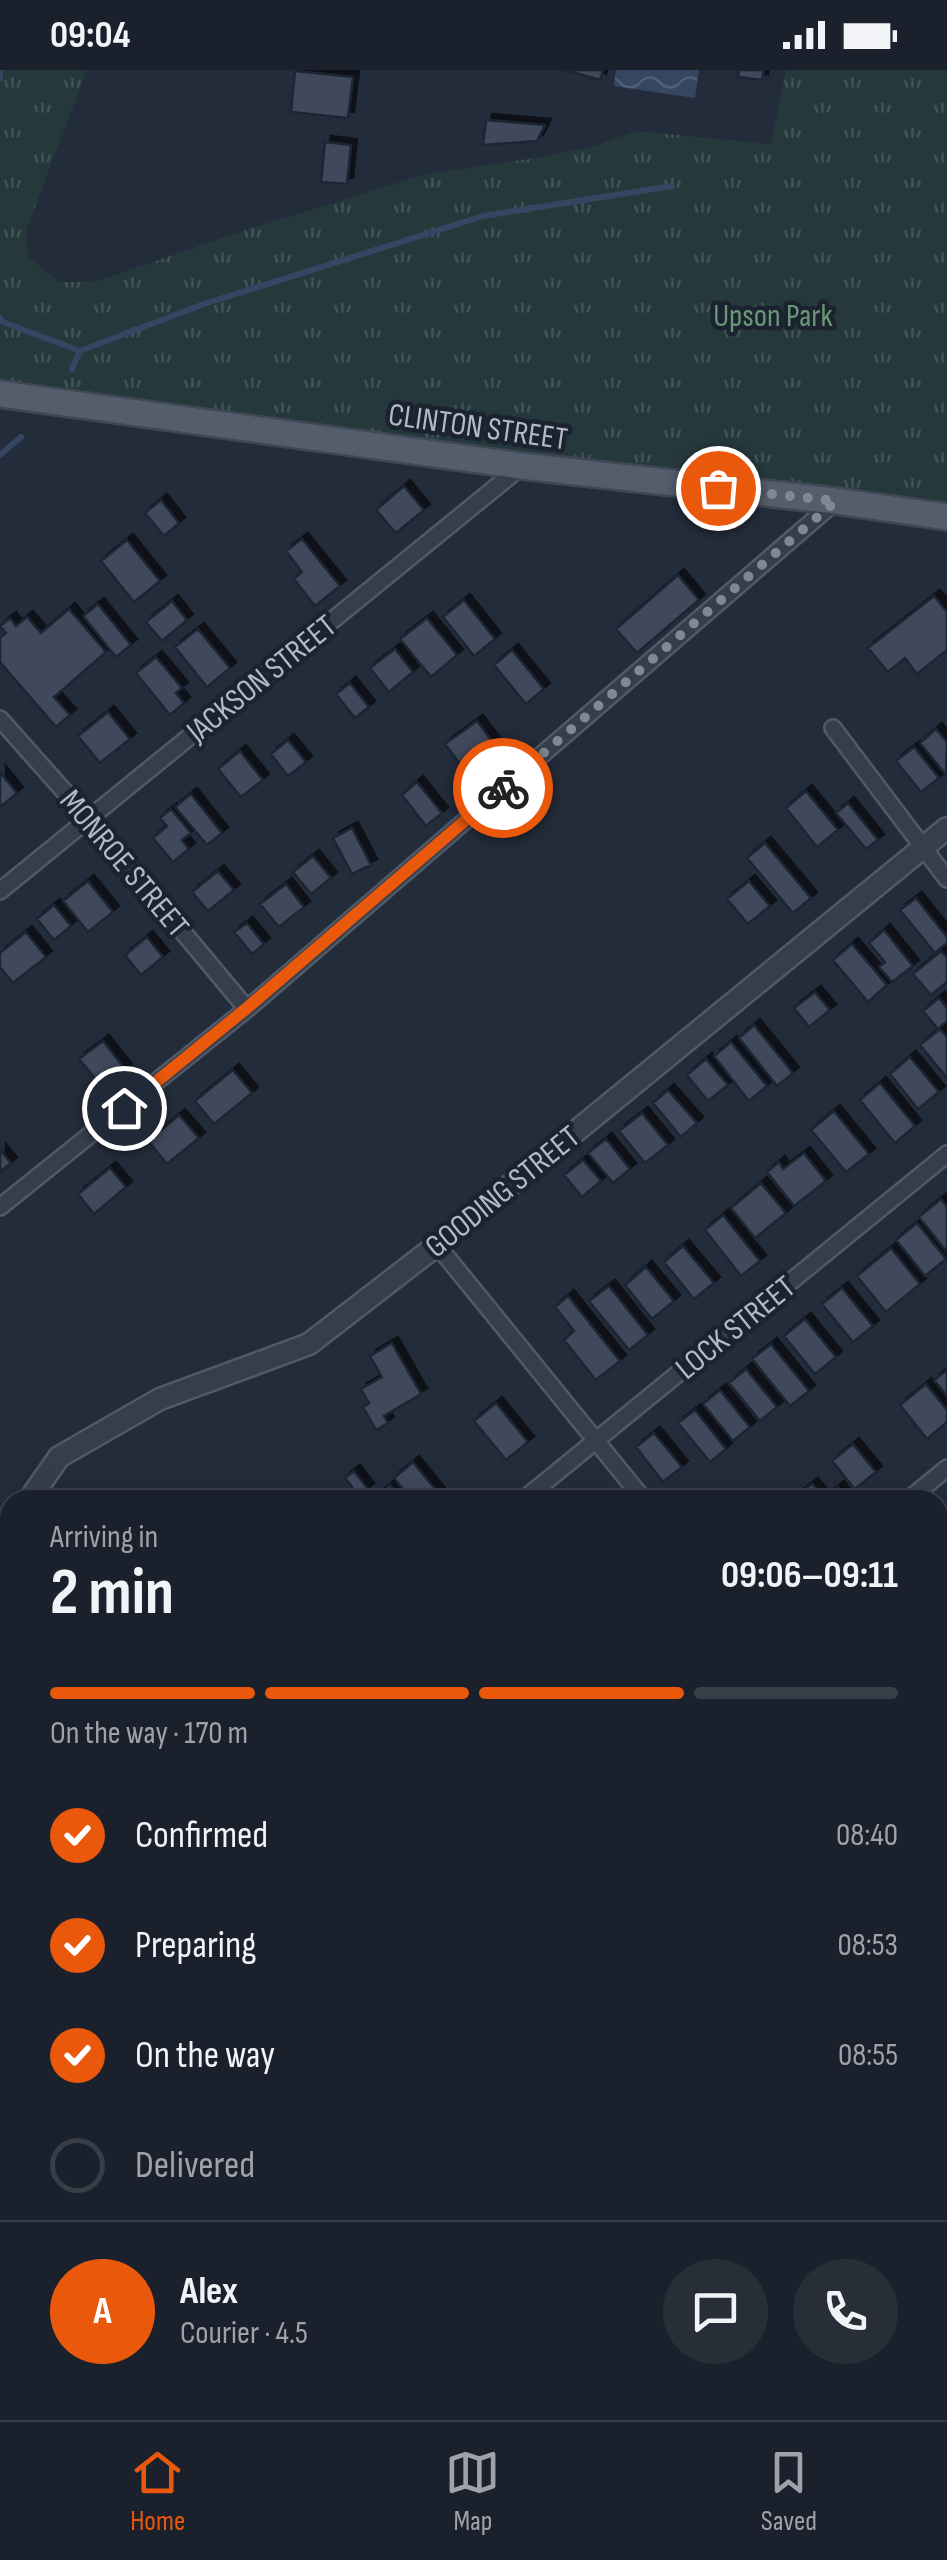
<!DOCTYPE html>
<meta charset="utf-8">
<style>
body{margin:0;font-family:"Sofia Sans Condensed",sans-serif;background:#272e38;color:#f1f3f6;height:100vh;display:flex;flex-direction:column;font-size:38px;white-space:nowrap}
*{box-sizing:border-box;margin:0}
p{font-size:32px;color:#9fa3a9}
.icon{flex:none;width:55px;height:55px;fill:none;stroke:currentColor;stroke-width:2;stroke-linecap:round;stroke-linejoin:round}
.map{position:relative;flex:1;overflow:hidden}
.details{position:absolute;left:0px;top:1420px;width:948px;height:930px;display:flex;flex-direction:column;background:#1a212c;border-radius:30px 30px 0 0;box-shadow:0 10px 40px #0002,0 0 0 2px #383e48}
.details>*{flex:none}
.pin{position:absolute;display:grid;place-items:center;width:85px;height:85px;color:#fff;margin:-42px;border:5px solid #fff;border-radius:50%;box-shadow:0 2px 10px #0007}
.courier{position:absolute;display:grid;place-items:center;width:100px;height:100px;margin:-50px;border:8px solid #ea580c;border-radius:50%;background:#fff;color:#222;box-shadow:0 2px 12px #0007}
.summary em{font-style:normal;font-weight:700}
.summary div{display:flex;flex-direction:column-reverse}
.summary{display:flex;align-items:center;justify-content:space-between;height:170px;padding:0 50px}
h1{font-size:65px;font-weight:700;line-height:75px}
.bar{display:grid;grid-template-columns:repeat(4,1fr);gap:15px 10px;align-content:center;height:120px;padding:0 50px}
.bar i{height:12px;border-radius:8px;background:#383e48}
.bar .selected{background:#ea580c}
.bar p{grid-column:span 4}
.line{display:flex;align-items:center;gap:25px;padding:0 50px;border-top:2px solid #383e48}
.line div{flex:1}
.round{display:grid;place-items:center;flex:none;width:105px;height:105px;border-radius:52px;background:#272e38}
ol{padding:0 50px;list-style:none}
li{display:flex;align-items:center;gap:30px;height:110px}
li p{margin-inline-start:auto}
li .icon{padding:10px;border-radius:50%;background:#ea580c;color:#fff;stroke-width:4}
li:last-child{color:#9fa3a9}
li i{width:55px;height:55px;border:5px solid #383e48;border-radius:50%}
.status{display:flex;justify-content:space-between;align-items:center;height:70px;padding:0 50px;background:#1a212c;direction:ltr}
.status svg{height:28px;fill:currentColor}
.tabs{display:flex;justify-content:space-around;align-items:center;height:140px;border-top:2px solid #383e48;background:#1a212c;font-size:28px;color:#9fa3a9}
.tabs a{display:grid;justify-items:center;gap:5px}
.tabs .selected{color:#ea580c}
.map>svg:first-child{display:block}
.grass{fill:url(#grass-tufts)}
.cemetery{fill:url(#cemetery-stones)}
.water{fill:url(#water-waves)}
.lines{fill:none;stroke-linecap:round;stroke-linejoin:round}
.stream{stroke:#364662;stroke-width:6}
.building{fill:#3f4a5b;stroke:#1e2532;stroke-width:2.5;filter:url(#shadow)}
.minor-casing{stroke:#525966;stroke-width:20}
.tertiary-casing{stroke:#525966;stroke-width:25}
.primary-casing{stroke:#404754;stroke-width:30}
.minor{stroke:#363e4b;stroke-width:15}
.tertiary{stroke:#363e4b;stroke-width:20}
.primary{stroke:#545d6b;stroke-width:25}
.done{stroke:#808896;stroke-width:10;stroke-dasharray:0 18}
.route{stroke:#ea580c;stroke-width:12}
.labels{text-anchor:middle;stroke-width:9;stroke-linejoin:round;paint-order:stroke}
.park-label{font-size:32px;fill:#699876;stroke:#1c2330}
.street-label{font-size:32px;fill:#b2b9c7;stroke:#1c2330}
</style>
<div class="status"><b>09:04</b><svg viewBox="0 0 49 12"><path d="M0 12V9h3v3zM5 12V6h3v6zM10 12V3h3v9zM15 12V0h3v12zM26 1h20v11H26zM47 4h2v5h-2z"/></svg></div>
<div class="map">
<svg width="947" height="2350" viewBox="0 0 947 2350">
<defs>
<pattern id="grass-tufts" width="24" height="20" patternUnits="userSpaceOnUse" patternTransform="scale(2.5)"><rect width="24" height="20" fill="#25383c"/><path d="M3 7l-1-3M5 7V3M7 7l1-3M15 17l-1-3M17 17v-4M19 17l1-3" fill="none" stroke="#425357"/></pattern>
<pattern id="cemetery-stones" width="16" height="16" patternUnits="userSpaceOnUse" patternTransform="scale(2.5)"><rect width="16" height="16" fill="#25383c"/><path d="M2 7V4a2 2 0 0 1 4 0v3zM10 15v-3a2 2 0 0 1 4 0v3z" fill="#425357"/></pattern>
<pattern id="water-waves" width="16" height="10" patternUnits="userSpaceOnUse" patternTransform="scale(2.5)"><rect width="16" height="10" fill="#364662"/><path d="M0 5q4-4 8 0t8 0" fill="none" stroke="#515f77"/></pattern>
<filter id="shadow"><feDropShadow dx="6" dy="-6" stdDeviation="0" flood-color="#0009"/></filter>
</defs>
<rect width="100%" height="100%" fill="#232c3b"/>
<path class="grass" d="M0,0H87L26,161L28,187L59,212H94L252,158L426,104L536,88L595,76L636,61L771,74L786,0H947V437L0,324Z"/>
<path class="cemetery" d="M0,2123L10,2125V2340H164L168,2350H0Z"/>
<path class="water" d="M616,0H699L695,28L614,16Z"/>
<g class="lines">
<path class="stream" d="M0,9V0
M0,248L3,252L80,281
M80,281L204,234L483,146L672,116
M72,299L80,281
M0,385L21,367"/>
</g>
<path class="building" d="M565,0H603L600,10Z
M739,0H764L762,10L738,7Z
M295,1L353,7L348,48L291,42Z
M486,50L545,55L537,71L483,75Z
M325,72L351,75L347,114L321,112Z
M404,416L424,440L396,463L376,440Z
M161,430L179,453L164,466L145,443Z
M302,469L340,516L315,536L294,509L302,502L286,481Z
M127,470L160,511L134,532L101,491Z
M678,505L699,530L637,583L616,559Z
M934,526L947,542V580L917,604L905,588L888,602L868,578Z
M464,530L495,569L474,586L443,547Z
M172,531L187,550L162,571L146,552Z
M98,534L131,575L116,587L83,546Z
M69,539L106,582L54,627L70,645L56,657L0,592V568L6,563L0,556L10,548L16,556L27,547L41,563Z
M427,548L457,585L431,607L400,569Z
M198,559L230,598L207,617L175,577Z
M395,579L413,602L389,622L370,598Z
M512,580L544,619L526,634L494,595Z
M156,587L182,618L176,623L184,633L170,645L136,603Z
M350,613L369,637L355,648L336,624Z
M108,642L130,669L100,693L78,666Z
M477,651L498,679L466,702L445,674Z
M936,659L947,672L946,705L920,673Z
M288,670L306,692L288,706L271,684Z
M914,677L939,708L921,722L896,691Z
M240,681L263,710L241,727L218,699Z
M0,702L17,723L0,737Z
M417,712L442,743L426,756L402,725Z
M806,721L838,760L817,777L786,738Z
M191,724L222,763L207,775L175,737Z
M848,733L878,770L866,779L836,743Z
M171,739L191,763L182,770L189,779L173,792L153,768L167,756L160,748Z
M352,758L371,795L352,804L333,768Z
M765,773L811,828L793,843L747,788Z
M313,786L331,808L311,824L293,802Z
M218,801L234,820L208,841L192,822Z
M88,811L113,842L88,862L63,831Z
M749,811L770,836L748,854L727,829Z
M286,814L304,837L279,857L260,834Z
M916,828L947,867V873L935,883L900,840Z
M54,835L71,856L54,870L37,849Z
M247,853L264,874L252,884L234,862Z
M884,860L913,896L892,912L879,897L885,892L869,873Z
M26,862L46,887L13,913L0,897V883Z
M147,867L163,887L141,905L125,885Z
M852,874L887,915L868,932L833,890Z
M941,881L947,887V912L931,925L913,904Z
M815,922L830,940L809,957L794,938Z
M939,928L947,938V951L938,959L923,941Z
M754,955L793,1003L777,1016L739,968Z
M940,959L947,967V1008L920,975Z
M103,971L126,1000L103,1018L79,989Z
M731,972L767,1016L749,1031L714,986Z
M910,987L939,1022L918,1039L890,1004Z
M706,989L728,1015L708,1031L687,1005Z
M233,1000L252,1023L214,1054L195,1031Z
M880,1013L915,1056L895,1073L860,1030Z
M668,1020L697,1053L681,1067L653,1033Z
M834,1041L869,1084L846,1102L811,1060Z
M642,1043L668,1075L645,1093L619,1061Z
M179,1045L199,1068L167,1094L148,1071Z
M606,1069L630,1099L613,1113L588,1083Z
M0,1080L11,1093L0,1102Z
M804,1083L826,1111L794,1136L767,1102L779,1092L783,1099Z
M583,1090L601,1111L582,1127L564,1105Z
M110,1098L126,1117L94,1144L78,1124Z
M761,1113L786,1143L755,1168L731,1138Z
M941,1129L947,1137V1182L919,1147Z
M723,1145L760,1191L741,1206L705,1160Z
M917,1153L946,1189L925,1206L896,1170Z
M683,1176L714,1213L694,1229L664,1192Z
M891,1178L920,1214L886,1242L857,1206Z
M646,1197L674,1231L652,1249L625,1215Z
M609,1216L648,1265L629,1280L589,1231Z
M842,1218L873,1256L853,1272L822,1234Z
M568,1226L620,1291L596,1310L564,1270L574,1261L555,1237Z
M805,1249L836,1287L815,1304L784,1266Z
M392,1273L421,1324L384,1346L388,1353L376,1360L363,1337L369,1333L361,1319L382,1307L370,1286Z
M771,1274L809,1321L790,1336L752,1289Z
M746,1299L777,1337L760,1351L729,1313Z
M947,1300V1326L934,1310Z
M926,1314L947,1340V1352L927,1369L900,1335Z
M720,1320L750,1357L733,1371L703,1334Z
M496,1333L528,1372L506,1390L474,1351Z
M695,1340L726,1379L710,1392L678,1353Z
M654,1363L682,1397L663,1412L636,1377Z
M853,1374L876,1402L855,1419L832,1391Z
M413,1392L444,1430H412L394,1408Z
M354,1401L368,1419L359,1426L345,1408Z
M812,1414L824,1428L838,1417L848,1430H799L796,1426Z
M390,1415L402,1430H371Z
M947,1439V1468L938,1456V1447Z
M938,1468L947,1479V1495L938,1502Z
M938,1619L947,1631V1664L938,1672Z
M10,1721V1754L5,1755L0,1724Z
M947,1891V1939L938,1928V1900Z
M945,2106L947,2107V2143L938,2131V2112Z
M938,2160L947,2172V2191L938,2199Z
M938,2330L947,2341V2350H925L917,2340H938Z
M595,2340H631L634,2343L625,2350H582Z
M709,2340H742L750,2350H718Z"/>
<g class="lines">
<g class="minor-casing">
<path id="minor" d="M0,649L88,748L247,939
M833,658L947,809
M0,821L522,396
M0,1137L247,939L836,431
M437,1175L644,1430
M523,1430L947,1084
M908,1430L947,1398
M938,1717L947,1710
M938,1798L947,1809
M938,1880L947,1872
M938,2264L947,2257
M673,2340L680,2350
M831,2350L843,2340"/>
</g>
<g class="tertiary-casing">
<path id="tertiary" d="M29,1430L59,1387L160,1329L309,1274L437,1175L947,758
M0,1486L10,1463
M0,1872L10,1917
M172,2340L177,2350"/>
</g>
<g class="primary-casing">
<path id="primary" d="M0,324L522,396L836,431L947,447"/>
</g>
<use href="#minor" class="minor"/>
<use href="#tertiary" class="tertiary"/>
<use href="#primary" class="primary"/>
</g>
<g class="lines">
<path class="done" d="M503,718L836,431L718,418"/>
<path class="route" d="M124,1038L247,938L503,718"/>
</g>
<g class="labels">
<g class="park-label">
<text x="773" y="256">Upson Park</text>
</g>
<g class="street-label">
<text transform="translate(478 356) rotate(8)" y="11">CLINTON STREET</text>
<text transform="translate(261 608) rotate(-39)" y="11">JACKSON STREET</text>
<text transform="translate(125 793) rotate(50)" y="11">MONROE STREET</text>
<text transform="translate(502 1121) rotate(-39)" y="11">GOODING STREET</text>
<text transform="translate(735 1257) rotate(-39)" y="11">LOCK STREET</text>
</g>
</g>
</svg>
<div class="pin" style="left:718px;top:418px;background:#ea580c"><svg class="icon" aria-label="bag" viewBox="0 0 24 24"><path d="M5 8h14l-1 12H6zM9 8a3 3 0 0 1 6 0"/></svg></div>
<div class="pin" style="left:124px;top:1038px;background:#1f2937"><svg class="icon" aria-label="home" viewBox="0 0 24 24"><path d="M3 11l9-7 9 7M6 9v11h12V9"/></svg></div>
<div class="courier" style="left:503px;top:718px"><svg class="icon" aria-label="bike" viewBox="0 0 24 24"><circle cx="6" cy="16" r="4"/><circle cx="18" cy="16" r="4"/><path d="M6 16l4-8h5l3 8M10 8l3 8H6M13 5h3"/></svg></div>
<section class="details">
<div class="summary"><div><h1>2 min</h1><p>Arriving in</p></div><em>09:06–09:11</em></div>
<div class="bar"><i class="selected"></i><i class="selected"></i><i class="selected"></i><i></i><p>On the way · 170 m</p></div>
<ol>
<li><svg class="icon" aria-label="check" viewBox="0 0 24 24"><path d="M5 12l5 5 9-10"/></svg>Confirmed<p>08:40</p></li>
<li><svg class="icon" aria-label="check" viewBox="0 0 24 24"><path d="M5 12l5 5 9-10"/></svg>Preparing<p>08:53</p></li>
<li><svg class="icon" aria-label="check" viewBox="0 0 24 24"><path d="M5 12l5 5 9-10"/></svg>On the way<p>08:55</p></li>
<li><i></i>Delivered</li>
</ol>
<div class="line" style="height:180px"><b class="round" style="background:#ea580c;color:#fff">A</b><div><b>Alex</b><p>Courier · 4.5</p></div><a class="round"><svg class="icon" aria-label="chat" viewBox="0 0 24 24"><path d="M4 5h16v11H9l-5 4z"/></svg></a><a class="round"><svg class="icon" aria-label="phone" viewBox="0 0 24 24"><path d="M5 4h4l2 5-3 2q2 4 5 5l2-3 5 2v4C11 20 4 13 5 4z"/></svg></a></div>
</section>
</div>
<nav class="tabs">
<a class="selected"><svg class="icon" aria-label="home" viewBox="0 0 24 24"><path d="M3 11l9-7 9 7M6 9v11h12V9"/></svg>Home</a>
<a><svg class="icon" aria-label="map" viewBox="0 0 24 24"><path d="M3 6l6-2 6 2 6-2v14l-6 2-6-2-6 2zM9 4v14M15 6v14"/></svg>Map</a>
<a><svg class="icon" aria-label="saved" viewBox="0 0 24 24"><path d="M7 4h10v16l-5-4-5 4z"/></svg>Saved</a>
</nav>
